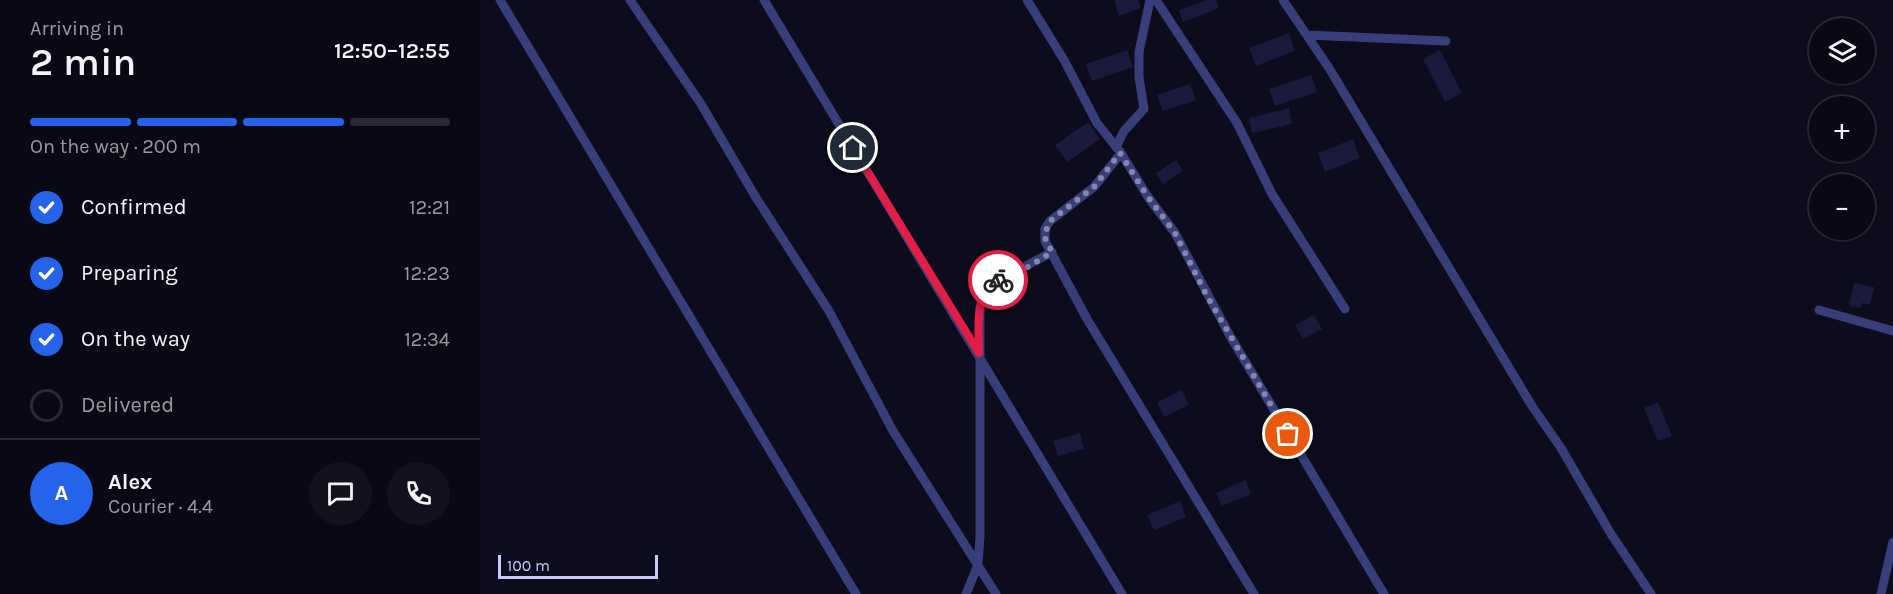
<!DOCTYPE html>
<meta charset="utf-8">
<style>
body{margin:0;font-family:Karla,sans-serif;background:#12121e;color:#f1f3f6;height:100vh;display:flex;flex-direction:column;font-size:22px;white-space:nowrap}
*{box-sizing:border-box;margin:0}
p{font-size:20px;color:#999aa0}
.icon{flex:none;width:33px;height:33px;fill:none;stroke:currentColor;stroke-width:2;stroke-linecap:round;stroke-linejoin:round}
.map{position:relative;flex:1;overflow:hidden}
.details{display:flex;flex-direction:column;background:#090915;width:480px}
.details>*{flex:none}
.controls{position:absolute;left:1329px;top:18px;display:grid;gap:12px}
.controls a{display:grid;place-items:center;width:66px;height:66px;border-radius:50%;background:#090915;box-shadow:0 2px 4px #0004,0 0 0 2px #292a34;font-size:30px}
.scale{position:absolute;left:18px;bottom:15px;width:160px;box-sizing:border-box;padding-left:6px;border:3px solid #c8c9fd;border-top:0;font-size:16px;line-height:21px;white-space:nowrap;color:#c8c9fd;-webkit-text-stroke:4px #0c0c1c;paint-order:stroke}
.pin{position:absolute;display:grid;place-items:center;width:51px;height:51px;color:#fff;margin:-26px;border:3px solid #fff;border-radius:50%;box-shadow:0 2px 6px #0007}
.courier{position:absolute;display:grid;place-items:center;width:60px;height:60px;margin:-30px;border:4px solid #e11d48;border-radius:50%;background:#fff;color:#222;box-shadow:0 2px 8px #0007}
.head em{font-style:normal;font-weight:600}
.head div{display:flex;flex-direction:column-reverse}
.head{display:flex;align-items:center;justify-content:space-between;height:102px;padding:0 30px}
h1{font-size:39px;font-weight:600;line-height:45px}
.bar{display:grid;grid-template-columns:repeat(4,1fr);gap:9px 6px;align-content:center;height:72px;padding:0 30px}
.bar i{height:8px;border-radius:4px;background:#292a34}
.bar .selected{background:#2563eb}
.bar p{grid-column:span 4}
.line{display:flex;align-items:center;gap:15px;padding:0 30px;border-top:2px solid #292a34}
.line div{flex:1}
.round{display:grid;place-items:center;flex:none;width:63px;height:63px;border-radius:32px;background:#12121e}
ol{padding:0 30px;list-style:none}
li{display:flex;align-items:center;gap:18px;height:66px}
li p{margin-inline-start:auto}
li .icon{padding:6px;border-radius:50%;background:#2563eb;color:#fff;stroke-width:4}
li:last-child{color:#999aa0}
li i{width:33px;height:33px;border:3px solid #292a34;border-radius:50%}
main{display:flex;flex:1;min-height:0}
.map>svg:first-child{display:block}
.building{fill:#1b193c}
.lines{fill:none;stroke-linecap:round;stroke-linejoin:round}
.minor{stroke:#383e79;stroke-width:9}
.done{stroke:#8687ae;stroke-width:6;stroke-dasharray:0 10.8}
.route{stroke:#e11d48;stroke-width:8}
</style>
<main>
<section class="details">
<div class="head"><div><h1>2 min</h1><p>Arriving in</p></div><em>12:50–12:55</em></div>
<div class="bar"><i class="selected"></i><i class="selected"></i><i class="selected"></i><i></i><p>On the way · 200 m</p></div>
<ol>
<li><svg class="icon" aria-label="check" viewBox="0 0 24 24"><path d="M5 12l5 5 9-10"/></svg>Confirmed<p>12:21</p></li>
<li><svg class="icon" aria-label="check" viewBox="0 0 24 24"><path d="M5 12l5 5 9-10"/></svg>Preparing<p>12:23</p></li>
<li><svg class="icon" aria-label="check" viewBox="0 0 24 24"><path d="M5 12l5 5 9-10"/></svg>On the way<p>12:34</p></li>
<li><i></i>Delivered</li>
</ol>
<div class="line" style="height:108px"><b class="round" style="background:#2563eb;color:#fff">A</b><div><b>Alex</b><p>Courier · 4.4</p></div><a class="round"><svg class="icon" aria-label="chat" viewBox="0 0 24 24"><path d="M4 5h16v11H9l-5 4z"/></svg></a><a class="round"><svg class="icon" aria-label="phone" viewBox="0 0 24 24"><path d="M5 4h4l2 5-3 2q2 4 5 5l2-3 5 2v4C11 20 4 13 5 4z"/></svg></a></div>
</section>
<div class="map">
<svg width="1413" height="594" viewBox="0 0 1413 594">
<rect width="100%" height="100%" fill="#0c0c1c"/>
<path class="building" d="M634,0H658L661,8L639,16Z
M726,0H736L739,8L703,22L699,10Z
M809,33L815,51L776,66L769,48Z
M647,50L653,67L612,81L606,64Z
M960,50L982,93L965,102L943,59Z
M831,75L837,92L795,106L789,89Z
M710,84L716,100L683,111L677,95Z
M809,108L812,124L772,133L769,118Z
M608,122L620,139L587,162L575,145Z
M873,139L880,158L845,172L838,153Z
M696,160L703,171L683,184L676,173Z
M1374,283L1394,287L1390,305L1382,303L1381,308L1369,306Z
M834,315L842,329L823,339L815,325Z
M702,390L709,405L684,417L677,402Z
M1178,402L1192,436L1178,441L1164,408Z
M600,433L604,449L578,456L573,441Z
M766,480L771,494L742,506L736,493Z
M700,501L706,517L674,530L667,515Z"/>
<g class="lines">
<path class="minor" d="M20,0L376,594
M150,0L221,104L275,196L349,311L413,431L516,594
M284,0L642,594
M547,0L584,60L617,123L641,153L668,197L695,233L750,336L904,594
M676,0L757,123L792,194L865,309
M803,0L849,68L1052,406L1081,448L1131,534L1171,594
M827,35L966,41
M636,147L644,131L664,109L659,77V52L670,0
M641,153L614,187L570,221L565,229V241L607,319L774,594
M1339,310L1413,331
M486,594L498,565L500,536V307L508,286L572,252
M1401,594L1413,542"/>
</g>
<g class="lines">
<path class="done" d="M518,280L550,266L572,252L564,236L570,221L614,187L640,153L668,197L695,233L727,296L808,434"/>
<path class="route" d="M373,148L499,353C499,328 493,294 518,280"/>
</g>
</svg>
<div class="controls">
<a><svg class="icon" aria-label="layers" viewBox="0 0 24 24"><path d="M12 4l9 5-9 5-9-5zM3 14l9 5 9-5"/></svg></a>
<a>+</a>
<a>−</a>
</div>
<div class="scale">100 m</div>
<div class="pin" style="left:808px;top:434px;background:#ea580c"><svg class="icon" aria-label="bag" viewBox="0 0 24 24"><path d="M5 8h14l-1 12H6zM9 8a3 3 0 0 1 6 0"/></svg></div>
<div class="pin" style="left:373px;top:148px;background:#1f2937"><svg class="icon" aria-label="home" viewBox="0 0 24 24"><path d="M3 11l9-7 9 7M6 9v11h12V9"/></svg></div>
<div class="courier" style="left:518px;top:280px"><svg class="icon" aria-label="bike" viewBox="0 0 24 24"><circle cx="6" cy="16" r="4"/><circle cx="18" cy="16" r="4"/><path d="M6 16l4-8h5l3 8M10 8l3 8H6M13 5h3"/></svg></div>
</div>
</main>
